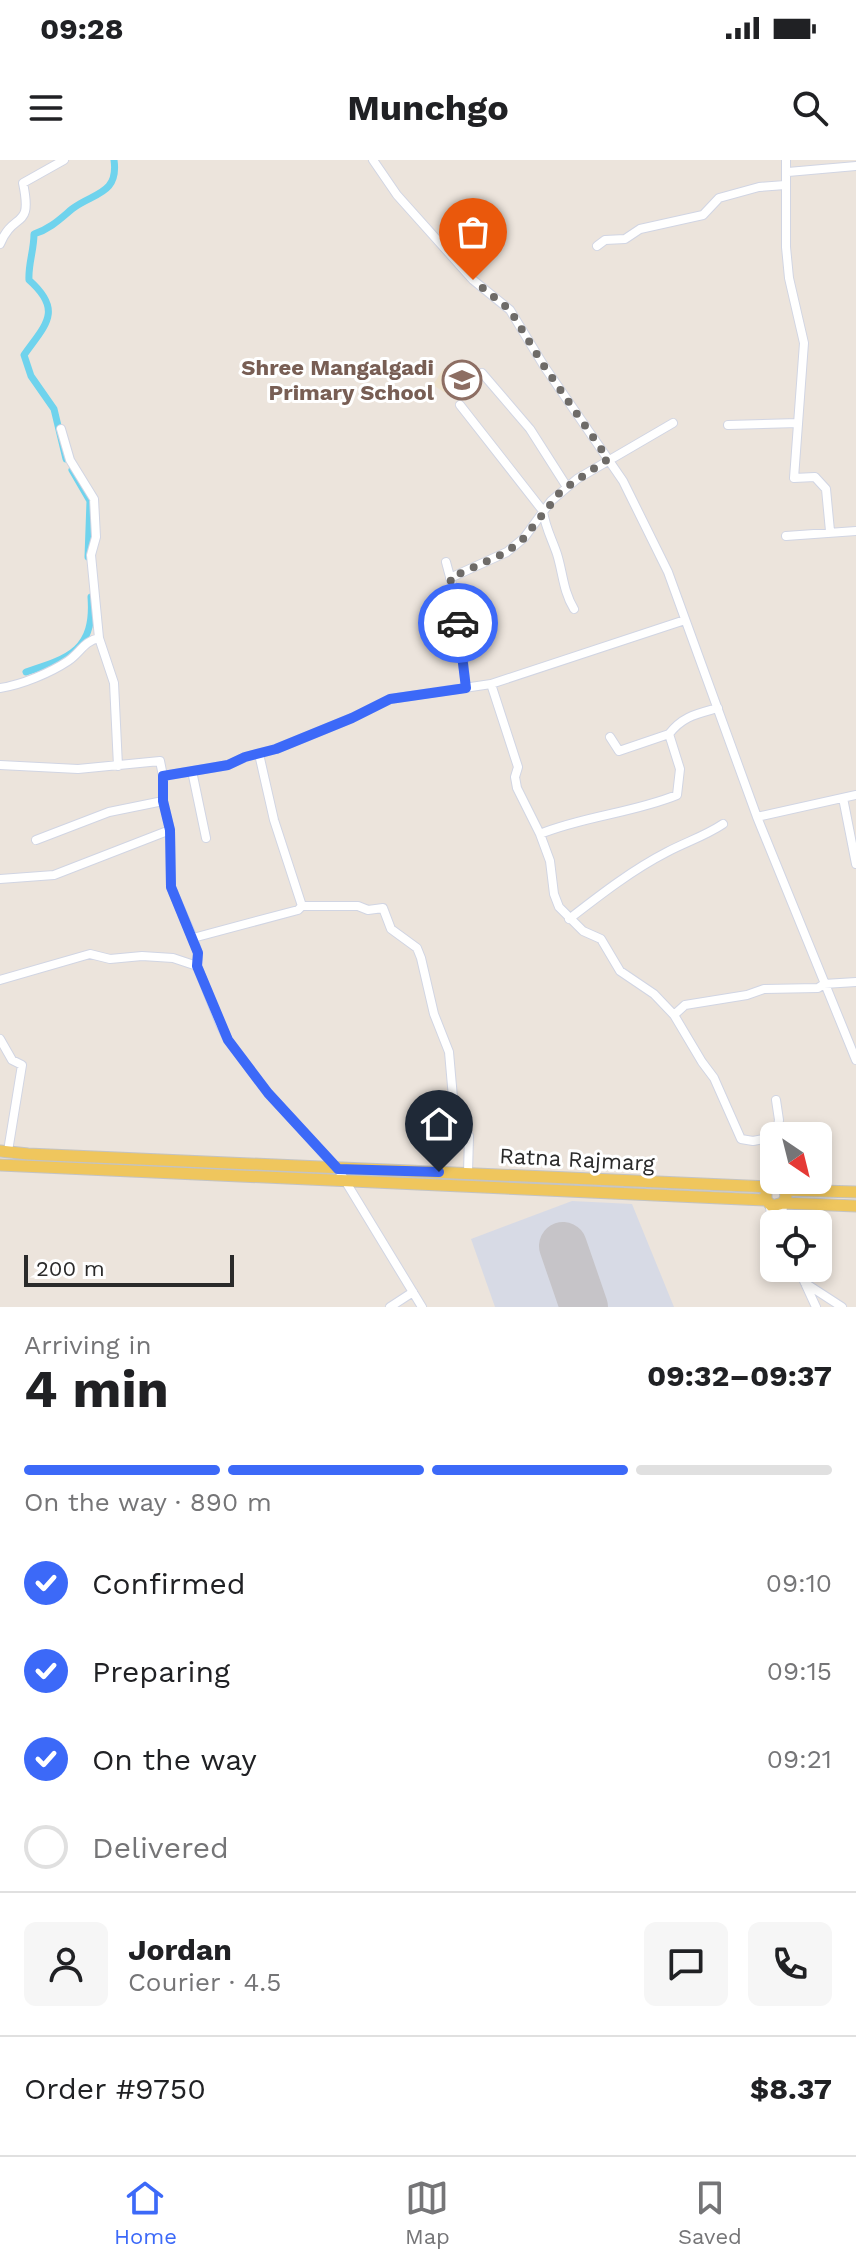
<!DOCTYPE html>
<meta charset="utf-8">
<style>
body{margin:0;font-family:"Work Sans",sans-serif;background:#f6f6f6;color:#202124;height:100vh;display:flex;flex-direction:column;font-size:30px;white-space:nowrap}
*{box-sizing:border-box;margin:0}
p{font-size:26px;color:#757577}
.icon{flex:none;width:44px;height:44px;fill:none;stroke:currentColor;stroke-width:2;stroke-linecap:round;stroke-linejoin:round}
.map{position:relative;height:1147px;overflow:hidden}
.drawer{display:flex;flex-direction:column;background:#fff;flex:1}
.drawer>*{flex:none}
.needle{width:52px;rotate:145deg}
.tools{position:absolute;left:760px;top:962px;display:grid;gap:16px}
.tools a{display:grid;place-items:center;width:72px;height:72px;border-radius:12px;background:#fff;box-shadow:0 4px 12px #0003;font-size:40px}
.scale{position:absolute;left:24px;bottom:20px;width:210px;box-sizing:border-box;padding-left:8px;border:4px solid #2a2a2a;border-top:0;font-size:22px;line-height:28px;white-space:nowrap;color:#2a2a2a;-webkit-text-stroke:6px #fff;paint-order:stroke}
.pin{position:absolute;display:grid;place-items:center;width:68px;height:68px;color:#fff;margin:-82px -34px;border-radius:50% 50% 50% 0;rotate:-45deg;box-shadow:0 0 8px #0007}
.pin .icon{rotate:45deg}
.courier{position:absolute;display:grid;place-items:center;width:80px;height:80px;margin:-40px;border:6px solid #3c69f8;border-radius:50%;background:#fff;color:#222;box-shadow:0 2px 10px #0007}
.overview em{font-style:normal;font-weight:700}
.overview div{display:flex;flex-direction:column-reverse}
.overview{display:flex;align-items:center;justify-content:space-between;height:136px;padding:0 24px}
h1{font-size:52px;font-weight:700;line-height:60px}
.bar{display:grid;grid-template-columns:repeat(4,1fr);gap:12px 8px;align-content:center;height:96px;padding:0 24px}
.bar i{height:10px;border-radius:6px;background:#e0e0e0}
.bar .active{background:#3c69f8}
.bar p{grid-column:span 4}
.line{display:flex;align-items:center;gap:20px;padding:0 24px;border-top:2px solid #e0e0e0}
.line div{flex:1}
.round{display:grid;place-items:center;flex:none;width:84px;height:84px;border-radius:12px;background:#f6f6f6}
ol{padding:0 24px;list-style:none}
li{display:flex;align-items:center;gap:24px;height:88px}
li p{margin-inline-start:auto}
li .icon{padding:8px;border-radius:50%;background:#3c69f8;color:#fff;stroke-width:4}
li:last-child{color:#757577}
li i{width:44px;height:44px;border:4px solid #e0e0e0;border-radius:50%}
.status{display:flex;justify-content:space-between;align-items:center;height:56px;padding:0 40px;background:#fff;direction:ltr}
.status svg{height:22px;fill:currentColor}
header{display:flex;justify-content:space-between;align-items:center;height:104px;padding:0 24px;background:#fff;font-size:36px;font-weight:700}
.menu{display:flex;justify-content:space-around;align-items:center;height:112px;border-top:2px solid #e0e0e0;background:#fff;font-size:22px;color:#757577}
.menu a{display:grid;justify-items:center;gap:4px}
.menu .active{color:#3c69f8}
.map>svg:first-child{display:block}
.education{fill:#ede1cb}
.airport{fill:#d7dae5}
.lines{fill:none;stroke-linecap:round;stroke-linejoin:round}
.canal{stroke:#6fd3ed;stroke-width:7}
.runway{stroke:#c6c4c8;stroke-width:48}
.minor-casing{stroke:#d1d5e3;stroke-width:10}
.major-casing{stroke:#c3c3c3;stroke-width:13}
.minor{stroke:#fff;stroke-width:8}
.major{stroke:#efc65d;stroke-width:11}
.done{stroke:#6e6b68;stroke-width:8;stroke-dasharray:0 14.4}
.route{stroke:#3c69f8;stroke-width:10}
.labels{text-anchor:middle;stroke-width:6;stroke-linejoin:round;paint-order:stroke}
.education-label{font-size:22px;font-weight:bold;fill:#785e54;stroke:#fff;text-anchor:end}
.street-label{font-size:22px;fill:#2a2a2a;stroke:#fff}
</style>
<div class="status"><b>09:28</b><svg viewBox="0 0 49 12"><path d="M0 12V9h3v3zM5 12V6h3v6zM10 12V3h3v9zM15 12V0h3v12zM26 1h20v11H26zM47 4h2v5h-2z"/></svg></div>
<header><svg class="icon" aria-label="menu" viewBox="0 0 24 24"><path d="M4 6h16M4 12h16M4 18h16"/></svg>Munchgo<svg class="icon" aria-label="search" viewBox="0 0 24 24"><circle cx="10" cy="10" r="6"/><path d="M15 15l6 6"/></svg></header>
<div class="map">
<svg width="856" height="1147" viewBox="0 0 856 1147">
<rect width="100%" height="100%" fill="#ece4dc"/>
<path class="education" d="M457,206L482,217L461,243L433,225L443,209Z"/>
<path class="airport" d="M572,1041L632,1044L674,1147H495L471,1079Z"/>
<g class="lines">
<path class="canal" d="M66,299L54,249L31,216L24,195C45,165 64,151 29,120C28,105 34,90 34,74C50,69 60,59 72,49C92,33 119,35 114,0
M72,310L90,341L88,397
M26,512C70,498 95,490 91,437"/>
<path class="runway" d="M563,1086L584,1147"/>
<g class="minor-casing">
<path id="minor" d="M373,0L397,35L473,120L510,150L544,206L623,321L668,412L757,657L856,900
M786,0V87L789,118L804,183L794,318L815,317L826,329L830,371
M788,12L856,6
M0,84C14,50 33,71 23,23L64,0
M597,86L605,80L625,79L640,69L703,55L719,38L759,27L785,25
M482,213L530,269L567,327
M460,245L543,351C545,367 552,379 557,394C563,413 563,431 574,449
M728,265L798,263
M61,269L70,300L94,339L96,377L91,395L99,478L114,523L118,606
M786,376L856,371
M446,402L457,443L466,528
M450,418L507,392L524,378L551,341L577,319L673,263
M491,524L518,607L515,617L517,628L540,674L550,701L554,734L559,747L583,771L601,779L620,811L654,834L674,855L702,902L714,918L741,979L753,981L768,978L774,999
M0,528C21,525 50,513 68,501C80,493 84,481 99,478
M610,577L619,591L669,574
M259,594L274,660L302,746H358L368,750L383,748L391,769L417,788L421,798L434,854L449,892L454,949L469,976L468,1013
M0,605L78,609L160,601L163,616
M192,611L206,678
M843,638L856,704
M757,657L856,635
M540,674C584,656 633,653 677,635L680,609L669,574C683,556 697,554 718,548
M36,680L109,652L163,641
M0,719L54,715L170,670
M569,759C600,735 632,710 667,692C686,682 705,676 723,664
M193,778L298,750L302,746
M0,820L90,794L110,799L142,796L173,798L197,806
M674,855L685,845L747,835L764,829L818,828L824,824L856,822
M0,879L12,900L22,905L8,991
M768,978L777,972L779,960L776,940
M769,1043L772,1058L777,1064
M782,1064L783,1043
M798,1108L816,1147
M805,1123L842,1147
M390,1147L413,1132
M422,1147L338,1009L268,933L228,880L220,864L197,806L198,793L193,778L171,727L170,670L163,641V616L228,605L245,597L276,589L352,558L390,539L491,524L685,460"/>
</g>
<g class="major-casing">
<path id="major" d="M0,991L28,994L770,1027L775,1025L785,1030L786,1037L783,1043
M0,1005L766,1040
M785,1030L856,1032
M766,1034V1040L772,1046L783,1043L856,1046"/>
</g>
<use href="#minor" class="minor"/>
<use href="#major" class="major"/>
</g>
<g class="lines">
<path class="done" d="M458,463L457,443L450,418L507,392L524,378L561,331L608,299L544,206L510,150L473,120"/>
<path class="route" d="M439,1012L338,1009L268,933L228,880L197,806L198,793L171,727L170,670L163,641V616L228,605L245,597L276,589L352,558L390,539L466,528L458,463"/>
</g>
<defs>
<g id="school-ring" transform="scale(2)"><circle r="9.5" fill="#fff" stroke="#8d6e63" stroke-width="1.5"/><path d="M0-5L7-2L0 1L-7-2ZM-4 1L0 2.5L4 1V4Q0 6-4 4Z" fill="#8d6e63"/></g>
</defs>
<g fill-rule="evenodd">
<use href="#school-ring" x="462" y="220"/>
</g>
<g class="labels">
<g class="education-label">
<text x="434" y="215">Shree Mangalgadi<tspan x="434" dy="25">Primary School</tspan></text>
</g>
<g class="street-label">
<text transform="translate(577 999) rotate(3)" y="8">Ratna Rajmarg</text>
</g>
</g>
</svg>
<div class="tools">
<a><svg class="needle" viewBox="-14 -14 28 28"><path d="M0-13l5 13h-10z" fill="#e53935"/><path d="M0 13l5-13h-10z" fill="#757577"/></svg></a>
<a><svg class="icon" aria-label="locate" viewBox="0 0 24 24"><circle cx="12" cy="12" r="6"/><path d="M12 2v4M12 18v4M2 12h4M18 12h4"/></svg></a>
</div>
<div class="scale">200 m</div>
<div class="pin" style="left:473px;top:120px;background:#ea580c"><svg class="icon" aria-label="bag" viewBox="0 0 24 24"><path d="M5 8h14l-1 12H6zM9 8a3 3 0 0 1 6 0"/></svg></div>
<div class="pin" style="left:439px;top:1012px;background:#1f2937"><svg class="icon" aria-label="home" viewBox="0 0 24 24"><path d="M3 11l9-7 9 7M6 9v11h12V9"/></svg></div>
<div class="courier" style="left:458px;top:463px"><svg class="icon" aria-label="car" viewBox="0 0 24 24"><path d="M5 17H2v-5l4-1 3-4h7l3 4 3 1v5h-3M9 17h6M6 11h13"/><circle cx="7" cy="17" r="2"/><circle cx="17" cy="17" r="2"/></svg></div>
</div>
<section class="drawer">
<div class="overview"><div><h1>4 min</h1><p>Arriving in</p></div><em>09:32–09:37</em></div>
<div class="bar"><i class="active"></i><i class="active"></i><i class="active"></i><i></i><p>On the way · 890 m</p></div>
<ol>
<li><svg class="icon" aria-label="check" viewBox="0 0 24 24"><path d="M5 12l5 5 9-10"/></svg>Confirmed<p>09:10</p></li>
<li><svg class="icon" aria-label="check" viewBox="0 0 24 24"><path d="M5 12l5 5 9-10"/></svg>Preparing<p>09:15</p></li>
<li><svg class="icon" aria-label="check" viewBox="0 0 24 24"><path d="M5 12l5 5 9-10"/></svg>On the way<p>09:21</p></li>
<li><i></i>Delivered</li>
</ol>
<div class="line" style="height:144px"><a class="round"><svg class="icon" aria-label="person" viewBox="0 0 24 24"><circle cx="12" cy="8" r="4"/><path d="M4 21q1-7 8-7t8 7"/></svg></a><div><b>Jordan</b><p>Courier · 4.5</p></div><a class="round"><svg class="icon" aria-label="chat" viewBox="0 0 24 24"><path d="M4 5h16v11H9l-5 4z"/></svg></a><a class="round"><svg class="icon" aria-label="phone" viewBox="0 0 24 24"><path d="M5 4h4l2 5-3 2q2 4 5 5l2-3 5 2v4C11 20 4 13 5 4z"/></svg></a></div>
<div class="line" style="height:104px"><div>Order #9750</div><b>$8.37</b></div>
</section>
<nav class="menu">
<a class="active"><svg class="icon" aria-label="home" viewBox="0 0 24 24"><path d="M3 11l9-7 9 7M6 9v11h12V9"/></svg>Home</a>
<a><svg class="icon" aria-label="map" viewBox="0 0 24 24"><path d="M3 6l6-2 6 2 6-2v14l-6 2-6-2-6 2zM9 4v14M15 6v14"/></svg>Map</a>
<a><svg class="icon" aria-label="saved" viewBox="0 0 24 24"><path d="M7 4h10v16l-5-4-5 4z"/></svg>Saved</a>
</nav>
